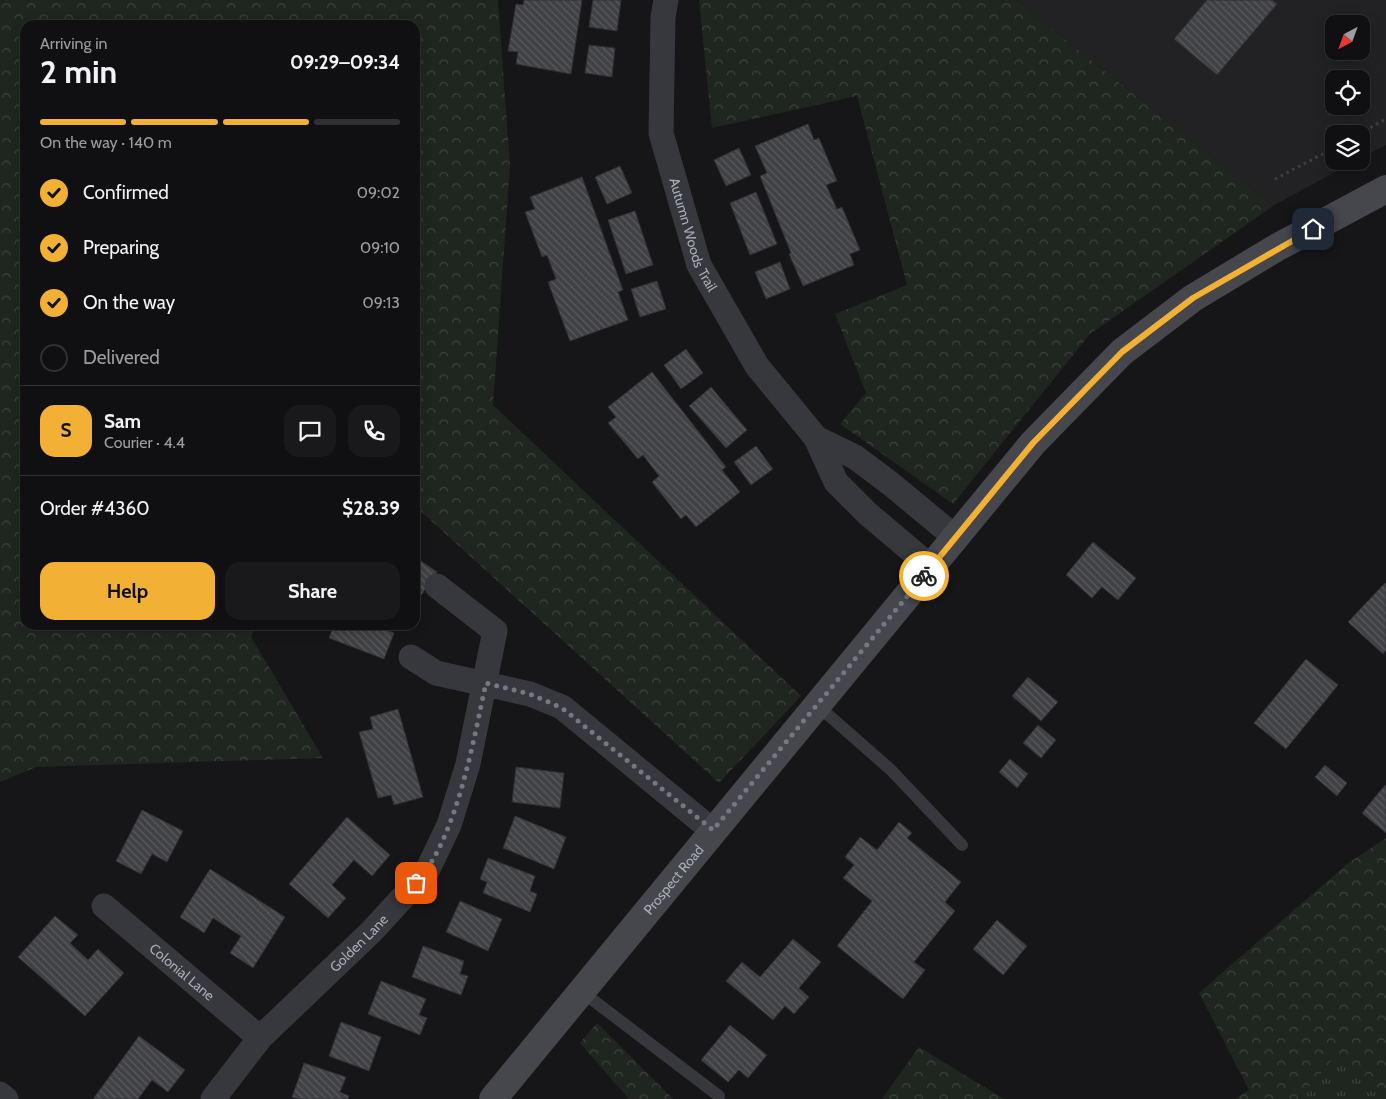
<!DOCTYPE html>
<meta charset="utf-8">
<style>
body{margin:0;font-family:Cabin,sans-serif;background:#19191b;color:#f1f3f6;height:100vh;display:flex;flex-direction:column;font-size:19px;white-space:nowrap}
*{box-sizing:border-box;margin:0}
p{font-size:16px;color:#9c9d9f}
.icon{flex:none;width:28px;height:28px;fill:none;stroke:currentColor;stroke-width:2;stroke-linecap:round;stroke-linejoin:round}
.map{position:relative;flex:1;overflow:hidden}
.panel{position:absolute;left:20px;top:20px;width:400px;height:610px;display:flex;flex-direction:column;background:#101012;border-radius:15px;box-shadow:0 2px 12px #0003,0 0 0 1px #303032}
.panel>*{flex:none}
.needle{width:32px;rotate:221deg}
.buttons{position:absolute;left:1325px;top:15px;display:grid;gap:10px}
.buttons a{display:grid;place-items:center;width:45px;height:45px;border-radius:10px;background:#101012;box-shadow:0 2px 12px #0003,0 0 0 1px #303032;font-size:25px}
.pin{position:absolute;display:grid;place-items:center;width:42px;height:42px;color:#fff;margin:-21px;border-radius:10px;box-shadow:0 2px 8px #0006}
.courier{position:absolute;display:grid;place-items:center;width:50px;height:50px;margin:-25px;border:4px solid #f2b134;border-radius:50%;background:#fff;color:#222;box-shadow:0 1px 6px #0007}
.overview em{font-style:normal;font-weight:800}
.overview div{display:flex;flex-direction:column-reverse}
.overview{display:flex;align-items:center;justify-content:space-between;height:85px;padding:0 20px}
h1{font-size:32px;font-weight:800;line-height:38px}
.bar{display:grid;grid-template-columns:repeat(4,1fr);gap:8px 5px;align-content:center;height:60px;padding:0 20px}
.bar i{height:6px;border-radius:4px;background:#303032}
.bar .on{background:#f2b134}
.bar p{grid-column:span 4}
.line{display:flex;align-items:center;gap:12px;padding:0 20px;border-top:1px solid #303032}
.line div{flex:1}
.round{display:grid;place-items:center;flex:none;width:52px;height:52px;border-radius:15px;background:#19191b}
ol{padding:0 20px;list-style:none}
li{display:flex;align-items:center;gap:15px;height:55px}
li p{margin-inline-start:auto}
li .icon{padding:5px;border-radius:50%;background:#f2b134;color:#111;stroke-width:4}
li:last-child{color:#9c9d9f}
li i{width:28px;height:28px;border:2px solid #303032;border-radius:50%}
.cta{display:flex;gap:10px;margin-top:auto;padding:10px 20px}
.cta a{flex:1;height:58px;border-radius:15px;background:#f2b134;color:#111;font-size:20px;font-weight:800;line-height:58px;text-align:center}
.cta a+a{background:#19191b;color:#f1f3f6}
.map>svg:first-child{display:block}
.built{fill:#222225;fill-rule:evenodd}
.grass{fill:url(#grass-tufts)}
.forest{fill:url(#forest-crowns)}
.building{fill:url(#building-back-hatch);stroke:#303034}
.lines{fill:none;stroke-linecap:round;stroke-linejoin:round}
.path{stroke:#3d3f44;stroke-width:3;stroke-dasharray:2.5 4;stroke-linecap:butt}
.lane{stroke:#37383d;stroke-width:12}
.street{stroke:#37383d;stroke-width:25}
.secondary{stroke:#45474d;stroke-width:28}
.done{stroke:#757880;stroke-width:5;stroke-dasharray:0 9}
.route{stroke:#f2b134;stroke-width:6}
.labels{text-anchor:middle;stroke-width:4.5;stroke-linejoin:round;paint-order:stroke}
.street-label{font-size:14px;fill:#a8adb8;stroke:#111113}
</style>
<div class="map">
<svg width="1386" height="1099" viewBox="0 0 1386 1099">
<defs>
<pattern id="grass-tufts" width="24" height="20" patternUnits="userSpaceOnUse" patternTransform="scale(1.25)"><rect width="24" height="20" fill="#1e261f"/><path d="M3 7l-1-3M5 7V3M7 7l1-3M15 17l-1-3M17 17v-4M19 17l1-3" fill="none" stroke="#3c433d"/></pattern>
<pattern id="forest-crowns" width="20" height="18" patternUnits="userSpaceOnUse" patternTransform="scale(1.25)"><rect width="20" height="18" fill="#1e261f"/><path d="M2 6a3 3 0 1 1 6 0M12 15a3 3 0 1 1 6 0" fill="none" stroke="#3c433d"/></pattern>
<pattern id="building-back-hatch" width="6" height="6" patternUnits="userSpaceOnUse" patternTransform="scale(1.25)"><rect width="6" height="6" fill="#404145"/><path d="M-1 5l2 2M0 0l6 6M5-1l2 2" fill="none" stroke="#595a5e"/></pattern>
</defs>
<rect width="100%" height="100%" fill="#161618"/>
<path class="built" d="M1016,0H1386V145L1361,158V134H1334V161H1355L1273,206ZM1334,24H1361V51H1334ZM1334,79H1361V106H1334Z"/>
<path class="grass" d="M1338,1052L1386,1094V1099H1298Z"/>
<path class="forest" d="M0,0H498L510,166L493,405L801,696L719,783L415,506V25H25V625H256L251,637L323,758L36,767L0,782Z
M699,0H1016L1273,206L1090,334L953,504L840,424L866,393L835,314L907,285L857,96L712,128Z
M1386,838V1094L1338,1053L1298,1099H1235L1249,1090L1199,993L1347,864Z
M597,1023L673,1099H629L580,1043Z
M919,1047L1004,1099H882Z"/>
<path class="building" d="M524,0H582L571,74L516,64L518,52L508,51L516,4L523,5Z
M593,0H621L617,31L589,27Z
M1207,0H1272L1277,4L1217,75L1174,39Z
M589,45L615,48L612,77L585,73Z
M808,124L814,140L819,138L837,181L826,185L837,209L842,207L860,250L850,254L854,265L803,286L789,254L791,253L760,176L767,173L755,146Z
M739,148L751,175L726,186L714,160Z
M620,166L632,193L607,204L595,177Z
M582,177L623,290L618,292L628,320L570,341L548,282L556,279L547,255L542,257L525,212L535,209L530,197Z
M756,192L777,244L750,255L730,203Z
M635,211L653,265L626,274L608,220Z
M780,262L790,289L766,299L755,272Z
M657,281L666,309L640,317L631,289Z
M686,349L703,373L681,389L664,365Z
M652,372L726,467L722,470L740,492L696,527L686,515L681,519L652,482L659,476L643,455L638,459L608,423L616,417L608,407Z
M711,387L747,430L726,448L689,406Z
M756,446L773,469L751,485L734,462Z
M1093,542L1136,578L1118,600L1102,587L1092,598L1066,575Z
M415,557L437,572L420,597L415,593Z
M1385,583L1386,584V650L1383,654L1348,622Z
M334,625H374L394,633L384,659L329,638Z
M1306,659L1338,685L1286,749L1254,723Z
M1028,677L1058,702L1041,721L1012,696Z
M398,709L423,797L394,805L391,795L378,798L359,732L373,729L370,717Z
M1038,725L1056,740L1041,758L1023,743Z
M1010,759L1028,774L1017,788L999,772Z
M1325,765L1347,783L1337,796L1315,777Z
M516,767L564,773L560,808L512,802Z
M1385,785L1386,787V833L1362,813Z
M142,810L183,831L167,862L152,854L141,874L116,861Z
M515,816L566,837L554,869L503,848Z
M347,817L390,855L372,876L354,860L332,885L346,898L328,918L289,884Z
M899,822L912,833L907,838L961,882L945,902L955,911L914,962L925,970L903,999L837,946L872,901L843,878L854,865L845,857L860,837L877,850Z
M488,858L535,876L530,891L537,894L530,912L483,893L487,882L480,879Z
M210,869L285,917L253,968L230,953L241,936L213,918L204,933L180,917Z
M460,901L502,919L488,951L446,932Z
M55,916L78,935L70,943L88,960L98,949L124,973L85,1016L18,957Z
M997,920L1027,946L1003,975L973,949Z
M793,939L821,962L799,988L809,997L794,1014L785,1006L773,1020L726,981L742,962L760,977Z
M423,946L464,961L460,974L468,976L461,995L412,977Z
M381,981L426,999L419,1015L427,1018L420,1035L368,1014Z
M341,1022L381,1037L369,1071L329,1056Z
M730,1025L767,1055L748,1078L739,1070L728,1082L701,1060Z
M139,1036L185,1070L168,1092L152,1080L138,1099H93Z
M304,1063L346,1077L340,1092L349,1096L348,1099H299L292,1097Z"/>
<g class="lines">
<path class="path" d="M1359,134L1386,119
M1275,179L1334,148"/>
<path class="lane" d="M817,705L891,770L962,845
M581,991L719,1096"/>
<g class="street">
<path id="s1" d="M666,0L663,17L661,133L699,265L757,366L816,438L836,482L868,514L932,568"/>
<path d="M816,438L855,457L891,484L956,538"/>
<path d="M411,657L436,673L530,694L562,707L713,831"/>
<path id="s2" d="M104,906L260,1038"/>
<path d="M0,1094L6,1099"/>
<path id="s3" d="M213,1099L260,1038L372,931L427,871L449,825L468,764L495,631L437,586"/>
</g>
<path class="secondary" id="s4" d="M493,1099L1033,443L1122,352L1193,298L1276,248L1386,189"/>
</g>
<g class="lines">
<path class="done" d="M416,883C457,838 473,742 486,683L530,694L562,708L713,830L924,576"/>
<path class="route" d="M924,576L1033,443L1122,352L1193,298L1313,229"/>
</g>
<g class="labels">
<g class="street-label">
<text dy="5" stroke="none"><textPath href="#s1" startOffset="240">Autumn Woods Trail</textPath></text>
<text dy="5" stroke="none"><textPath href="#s4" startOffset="284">Prospect Road</textPath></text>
<text dy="5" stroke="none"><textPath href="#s3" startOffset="214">Golden Lane</textPath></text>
<text dy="5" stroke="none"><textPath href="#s2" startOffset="102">Colonial Lane</textPath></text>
</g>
</g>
</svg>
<div class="buttons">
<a><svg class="needle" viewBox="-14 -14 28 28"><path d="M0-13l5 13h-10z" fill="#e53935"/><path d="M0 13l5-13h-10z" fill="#9c9d9f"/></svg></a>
<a><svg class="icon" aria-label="locate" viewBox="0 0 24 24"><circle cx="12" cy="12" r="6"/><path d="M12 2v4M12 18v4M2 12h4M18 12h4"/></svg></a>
<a><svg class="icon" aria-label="layers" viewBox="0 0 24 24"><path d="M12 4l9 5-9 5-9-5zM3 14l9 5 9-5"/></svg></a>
</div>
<div class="pin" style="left:416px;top:883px;background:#ea580c"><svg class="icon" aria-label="bag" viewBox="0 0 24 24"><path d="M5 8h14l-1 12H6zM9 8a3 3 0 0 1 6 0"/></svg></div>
<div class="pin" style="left:1313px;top:229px;background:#1f2937"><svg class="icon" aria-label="home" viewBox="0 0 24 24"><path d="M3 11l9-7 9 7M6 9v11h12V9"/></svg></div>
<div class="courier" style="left:924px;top:576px"><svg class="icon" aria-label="bike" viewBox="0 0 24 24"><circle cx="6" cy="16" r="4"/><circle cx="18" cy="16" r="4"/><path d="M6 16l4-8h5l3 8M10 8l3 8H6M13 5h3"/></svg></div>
<section class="panel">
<div class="overview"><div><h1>2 min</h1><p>Arriving in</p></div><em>09:29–09:34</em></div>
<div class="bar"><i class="on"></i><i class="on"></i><i class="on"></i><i></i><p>On the way · 140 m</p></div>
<ol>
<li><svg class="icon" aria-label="check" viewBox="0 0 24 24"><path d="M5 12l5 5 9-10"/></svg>Confirmed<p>09:02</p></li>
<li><svg class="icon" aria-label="check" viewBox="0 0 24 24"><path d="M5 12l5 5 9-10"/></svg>Preparing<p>09:10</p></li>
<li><svg class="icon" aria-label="check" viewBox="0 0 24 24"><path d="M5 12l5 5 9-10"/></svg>On the way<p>09:13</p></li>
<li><i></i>Delivered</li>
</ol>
<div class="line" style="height:90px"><b class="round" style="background:#f2b134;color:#111">S</b><div><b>Sam</b><p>Courier · 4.4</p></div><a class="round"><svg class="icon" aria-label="chat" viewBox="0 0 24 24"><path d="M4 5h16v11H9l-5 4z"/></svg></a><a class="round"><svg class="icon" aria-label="phone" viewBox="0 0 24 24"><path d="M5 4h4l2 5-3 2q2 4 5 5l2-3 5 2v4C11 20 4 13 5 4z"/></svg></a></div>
<div class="line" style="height:65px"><div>Order #4360</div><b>$28.39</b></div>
<div class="cta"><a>Help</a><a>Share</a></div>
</section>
</div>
